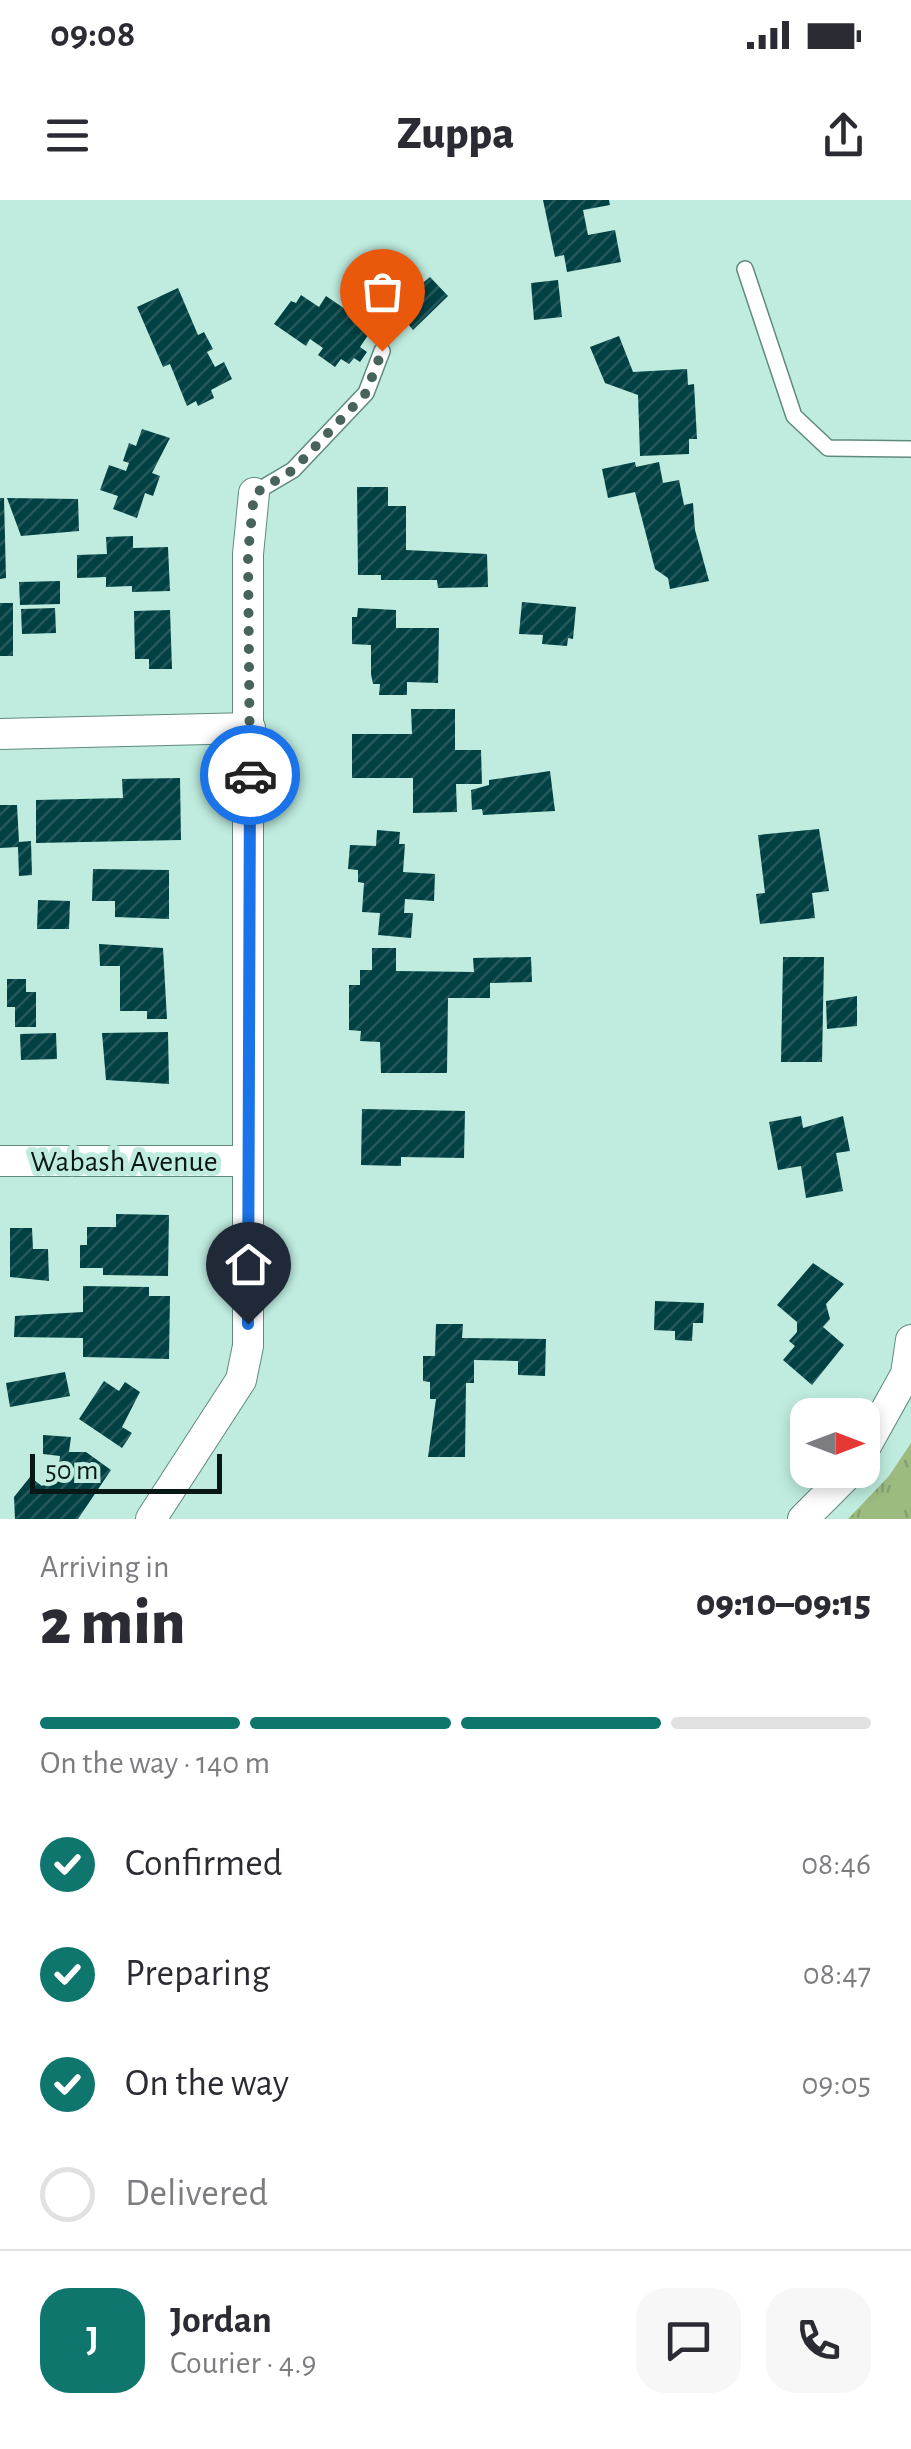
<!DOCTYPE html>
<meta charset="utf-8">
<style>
body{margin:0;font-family:"Alegreya Sans",sans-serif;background:#f7f7f7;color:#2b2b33;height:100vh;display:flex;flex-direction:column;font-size:38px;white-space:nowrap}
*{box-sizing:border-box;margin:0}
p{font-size:32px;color:#7c7c81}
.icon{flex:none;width:55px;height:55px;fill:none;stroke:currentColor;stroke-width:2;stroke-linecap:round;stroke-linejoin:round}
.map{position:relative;height:1319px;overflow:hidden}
.details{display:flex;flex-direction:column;background:#fff;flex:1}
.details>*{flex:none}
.needle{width:65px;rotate:90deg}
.fabs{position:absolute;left:790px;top:1198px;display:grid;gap:20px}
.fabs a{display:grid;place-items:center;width:90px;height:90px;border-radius:20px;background:#fff;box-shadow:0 5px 15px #0003;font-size:50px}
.scale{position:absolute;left:30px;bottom:25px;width:192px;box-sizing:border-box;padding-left:10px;border:5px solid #081915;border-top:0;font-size:28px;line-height:35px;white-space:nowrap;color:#081915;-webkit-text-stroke:8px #bfecdf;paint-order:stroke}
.pin{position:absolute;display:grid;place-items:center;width:85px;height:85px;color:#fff;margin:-102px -42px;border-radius:50% 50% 50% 0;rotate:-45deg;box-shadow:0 0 10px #0007}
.pin .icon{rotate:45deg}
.courier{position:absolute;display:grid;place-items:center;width:100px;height:100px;margin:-50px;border:8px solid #1a73e8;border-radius:50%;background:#fff;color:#222;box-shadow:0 2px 12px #0007}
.headline em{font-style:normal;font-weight:800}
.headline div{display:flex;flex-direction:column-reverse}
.headline{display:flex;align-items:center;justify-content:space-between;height:170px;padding:0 40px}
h1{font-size:65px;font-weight:800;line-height:75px}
.bar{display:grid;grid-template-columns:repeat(4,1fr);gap:15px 10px;align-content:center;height:120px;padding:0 40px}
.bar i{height:12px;border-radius:8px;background:#e1e1e2}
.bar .on{background:#0f766e}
.bar p{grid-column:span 4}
.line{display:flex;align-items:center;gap:25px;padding:0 40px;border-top:2px solid #e1e1e2}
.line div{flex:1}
.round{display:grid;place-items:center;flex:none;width:105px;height:105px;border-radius:30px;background:#f7f7f7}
ol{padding:0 40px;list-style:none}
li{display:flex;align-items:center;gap:30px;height:110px}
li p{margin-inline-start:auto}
li .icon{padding:10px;border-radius:50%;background:#0f766e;color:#fff;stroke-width:4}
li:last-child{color:#7c7c81}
li i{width:55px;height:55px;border:5px solid #e1e1e2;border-radius:50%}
.status{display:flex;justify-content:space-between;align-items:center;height:70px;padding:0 50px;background:#fff;direction:ltr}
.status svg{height:28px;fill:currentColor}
header{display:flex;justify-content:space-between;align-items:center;height:130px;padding:0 40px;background:#fff;font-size:45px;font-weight:800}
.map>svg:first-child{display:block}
.park{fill:url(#park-tufts)}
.building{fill:url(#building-hatch)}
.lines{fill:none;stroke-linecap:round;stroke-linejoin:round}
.lane-casing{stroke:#608a7e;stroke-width:18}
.street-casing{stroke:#608a7e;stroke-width:32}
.lane{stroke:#fff;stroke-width:15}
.street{stroke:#fff;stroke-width:30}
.done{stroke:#48635c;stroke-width:10;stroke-dasharray:0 18}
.route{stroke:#1a73e8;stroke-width:12}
.labels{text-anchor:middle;stroke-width:10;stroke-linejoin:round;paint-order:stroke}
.street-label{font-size:30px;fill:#081915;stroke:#bfecdf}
</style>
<div class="status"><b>09:08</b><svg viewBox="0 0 49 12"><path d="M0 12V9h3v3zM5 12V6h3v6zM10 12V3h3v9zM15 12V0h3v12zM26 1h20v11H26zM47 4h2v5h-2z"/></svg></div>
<header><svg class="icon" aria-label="menu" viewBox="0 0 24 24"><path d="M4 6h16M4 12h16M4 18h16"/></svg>Zuppa<svg class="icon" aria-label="share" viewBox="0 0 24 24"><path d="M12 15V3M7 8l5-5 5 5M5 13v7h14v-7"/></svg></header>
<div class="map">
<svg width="911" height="1319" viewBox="0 0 911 1319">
<defs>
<pattern id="park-tufts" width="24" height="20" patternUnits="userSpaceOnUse" patternTransform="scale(2.5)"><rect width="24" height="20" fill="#9cbb7f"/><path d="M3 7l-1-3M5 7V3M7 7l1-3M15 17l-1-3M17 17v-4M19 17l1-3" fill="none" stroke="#85a06d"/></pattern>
<pattern id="building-hatch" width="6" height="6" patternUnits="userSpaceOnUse" patternTransform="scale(2.5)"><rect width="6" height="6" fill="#014143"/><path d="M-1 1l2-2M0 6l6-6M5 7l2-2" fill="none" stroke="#25595b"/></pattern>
</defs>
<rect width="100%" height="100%" fill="#bfecdf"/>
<path class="park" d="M911,1243V1319H848L889,1276Z"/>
<path class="building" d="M543,0H609L610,5L583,10L588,35L615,30L621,62L567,72L564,55L555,57Z
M430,77L448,96L413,130L394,107Z
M558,80L562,117L534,120L531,83Z
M178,88L198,135L204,132L213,149L207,152L215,167L224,162L232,179L211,190L214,198L198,206L196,201L187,206L170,164L163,167L137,107Z
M301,95L319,107L326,96L373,128L360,147L367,152L360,162L354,158L349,164L341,159L335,167L318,155L323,148L310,139L306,146L274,124L291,101L296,103Z
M619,136L633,172L687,169L688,185L694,184L697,239H689V254L640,256L638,195L605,183L590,147Z
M142,229L170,238L152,273L160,276L153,296L145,293L137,318L113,309L118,296L100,290L109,265L126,271L129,263L123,261L129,243L136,246Z
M635,262L636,267L659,262L663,283L679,280L684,305L693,303L695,330L709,381L670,389L668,378L655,369L635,292L608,298L602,269Z
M357,287H388V306H406V350L487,354L488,387L438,388L437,380H381V375H358Z
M0,298H4L6,378L0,379Z
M7,298L78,299L79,331L21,336Z
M133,336V348L168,347L170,391L132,392V386L106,387V377L77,378V355L107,354L106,337Z
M60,381V404L20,405L19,382Z
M522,402L576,407L573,439L568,438L567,446L542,444L543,435L519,434Z
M0,403H13V456H0Z
M55,408L56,433L22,434L21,409Z
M358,408L396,410V428H439L438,483L407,482V495H379L380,484H373L371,474V445L352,444V417H357Z
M170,410L172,469H149V459H135L134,411Z
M411,509H455V550H481L482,584H456L457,612L413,613V578H352V534H412Z
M550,571L555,611L483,615L482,609L472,610L471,590L489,585V580Z
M180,578L181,640L36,643V600L123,598L122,579Z
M0,605H17L19,642L31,641L32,675L19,676L18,647L0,648Z
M819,629L829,691L812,693L815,718L760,724L756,694L765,693L758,635Z
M377,630L400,632L399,644H405L403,672L435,674L434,701L405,699L404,713H413L411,738L378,735L380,713L362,712L364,683L358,682V670L348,669L350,645L376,646Z
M93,669L169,670V719L115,717V701H92Z
M38,700L70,701L69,729H37Z
M99,744L163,748L167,819H147V811H120V766H100Z
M372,748H396V771L474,772L473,758L531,757L532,782L490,783V798H448L447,873H381L380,842L360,841L361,831L349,830V785H360V770H372Z
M783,757H824L822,862H781Z
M7,779H26V792H36V827H15V807H7Z
M857,796V826L827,829L826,801Z
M168,832L169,884L106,880L102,833Z
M56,833L57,859L21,860L20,834Z
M362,909L465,911L464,958L401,957V966L361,965Z
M801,916L803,928L843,916L850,951L836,953L843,991L806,998L801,966L778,970L769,922Z
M116,1014L169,1015L168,1076L103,1075V1068H80V1045H87V1027H116Z
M10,1028H32L33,1049H48L49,1081L10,1077Z
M813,1063L844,1084L826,1104L830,1119L823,1127L844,1145L812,1185L783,1160L795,1146L789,1141L797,1132V1122L777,1105Z
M83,1086L149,1087V1096H170L169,1159L83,1157V1138L14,1137L15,1116L83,1112Z
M655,1101L704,1103L703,1123H693L692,1141L675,1140V1131L654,1130Z
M436,1124H463L462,1138L546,1139L545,1176L518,1175V1161L474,1160V1183H466L465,1257H428L436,1199H430V1182L423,1181V1156H435Z
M65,1172L70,1196L10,1207L6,1183Z
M104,1181L119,1191L125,1182L140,1192L122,1227L132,1233L122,1248L79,1219Z
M43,1235L71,1237L69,1252H86L111,1270L78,1319H15L14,1297L30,1277L42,1286L52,1273L65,1282L70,1271L59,1265L60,1256L43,1254Z"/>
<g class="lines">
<g class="lane-casing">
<path id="lane" d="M745,69L794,216L828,248L911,249
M254,293L293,270L366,193L382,151"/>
</g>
<g class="street-casing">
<path id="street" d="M0,534L250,528
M0,961H248
M862,1253L906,1174L911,1140
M151,1319L241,1180L248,1146V354L254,293
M803,1319L852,1270"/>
</g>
<use href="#lane" class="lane"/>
<use href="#street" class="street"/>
</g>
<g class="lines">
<path class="done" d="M250,575L248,354L254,294L293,270L366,193L382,151"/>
<path class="route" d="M248,1124L250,575"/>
</g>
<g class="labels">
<g class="street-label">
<text x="124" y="971">Wabash Avenue</text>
</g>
</g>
</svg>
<div class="fabs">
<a><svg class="needle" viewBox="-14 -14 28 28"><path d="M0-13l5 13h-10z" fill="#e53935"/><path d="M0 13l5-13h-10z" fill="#7c7c81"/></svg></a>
</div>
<div class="scale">50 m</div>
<div class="pin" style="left:382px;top:151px;background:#ea580c"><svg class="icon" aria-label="bag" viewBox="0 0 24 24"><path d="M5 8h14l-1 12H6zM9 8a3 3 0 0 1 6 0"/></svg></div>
<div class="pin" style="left:248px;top:1124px;background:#1f2937"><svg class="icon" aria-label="home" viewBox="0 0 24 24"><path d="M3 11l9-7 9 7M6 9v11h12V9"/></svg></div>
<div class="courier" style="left:250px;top:575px"><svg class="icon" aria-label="car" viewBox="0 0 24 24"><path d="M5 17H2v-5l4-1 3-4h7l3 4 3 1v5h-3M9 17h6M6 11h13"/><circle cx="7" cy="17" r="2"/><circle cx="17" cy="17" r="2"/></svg></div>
</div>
<section class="details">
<div class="headline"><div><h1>2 min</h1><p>Arriving in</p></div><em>09:10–09:15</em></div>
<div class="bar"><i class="on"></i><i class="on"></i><i class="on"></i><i></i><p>On the way · 140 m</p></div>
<ol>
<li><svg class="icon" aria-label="check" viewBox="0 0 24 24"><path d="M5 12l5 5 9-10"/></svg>Confirmed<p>08:46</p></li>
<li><svg class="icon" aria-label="check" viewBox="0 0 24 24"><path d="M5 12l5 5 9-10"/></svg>Preparing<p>08:47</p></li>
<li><svg class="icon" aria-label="check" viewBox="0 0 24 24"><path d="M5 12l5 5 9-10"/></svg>On the way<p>09:05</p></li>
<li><i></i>Delivered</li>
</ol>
<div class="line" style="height:180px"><b class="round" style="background:#0f766e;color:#fff">J</b><div><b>Jordan</b><p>Courier · 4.9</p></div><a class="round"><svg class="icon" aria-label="chat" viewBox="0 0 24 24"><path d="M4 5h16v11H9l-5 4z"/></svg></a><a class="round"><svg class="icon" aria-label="phone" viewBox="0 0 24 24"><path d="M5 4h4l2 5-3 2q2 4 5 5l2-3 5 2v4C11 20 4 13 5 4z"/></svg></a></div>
</section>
